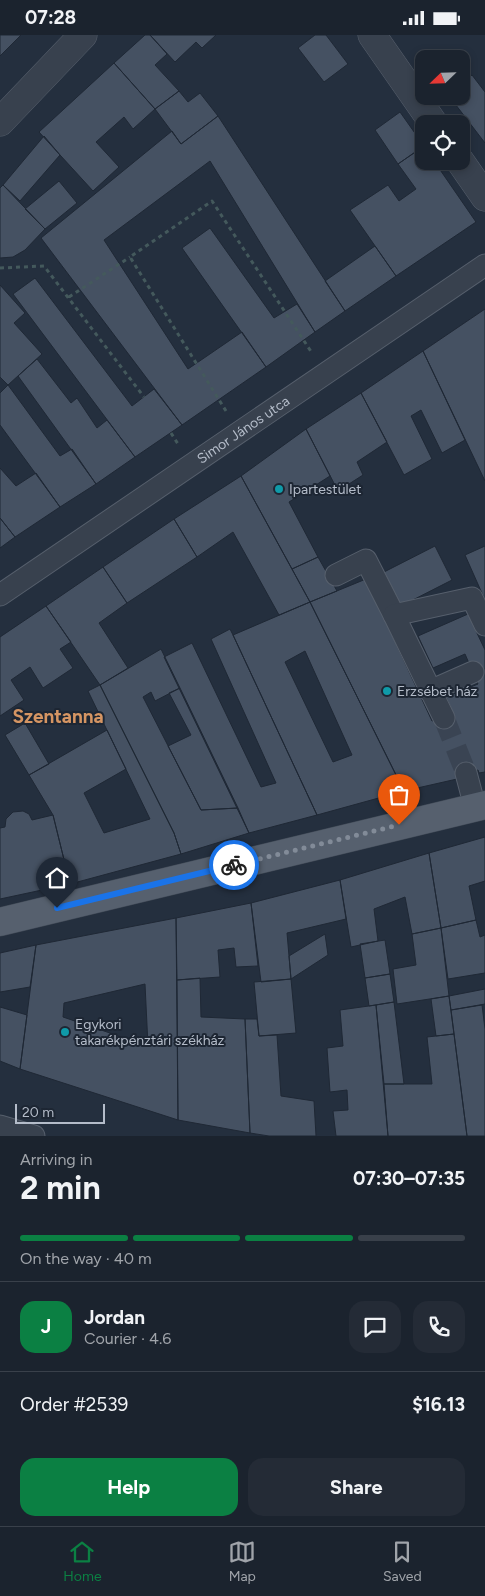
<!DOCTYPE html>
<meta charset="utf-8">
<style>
body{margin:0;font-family:Figtree,sans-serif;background:#242b36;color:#f1f3f6;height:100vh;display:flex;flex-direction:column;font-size:19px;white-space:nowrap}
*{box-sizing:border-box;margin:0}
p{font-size:16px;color:#a0a4aa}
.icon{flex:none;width:28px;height:28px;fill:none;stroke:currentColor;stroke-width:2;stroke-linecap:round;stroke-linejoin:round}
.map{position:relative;height:1101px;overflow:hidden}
.side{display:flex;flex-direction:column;background:#1b232e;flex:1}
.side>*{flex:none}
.needle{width:32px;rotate:247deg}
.fabs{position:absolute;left:415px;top:15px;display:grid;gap:10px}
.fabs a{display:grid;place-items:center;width:55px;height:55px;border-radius:10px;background:#1b232e;box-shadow:0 2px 8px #0003,0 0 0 1px #39404a;font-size:25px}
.scale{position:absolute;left:15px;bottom:12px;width:90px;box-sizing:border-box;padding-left:5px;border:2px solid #b4bcc9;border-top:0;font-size:14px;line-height:18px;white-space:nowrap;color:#b4bcc9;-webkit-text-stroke:4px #1d2633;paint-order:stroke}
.pin{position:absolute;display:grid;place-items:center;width:42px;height:42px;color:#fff;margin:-51px -21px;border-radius:50% 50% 50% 0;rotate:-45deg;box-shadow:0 0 5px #0007}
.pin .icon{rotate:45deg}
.courier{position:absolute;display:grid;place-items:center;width:50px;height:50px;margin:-25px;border:4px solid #1a73e8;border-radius:50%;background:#fff;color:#222;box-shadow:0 1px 6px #0007}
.head em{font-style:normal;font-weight:700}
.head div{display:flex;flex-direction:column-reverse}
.head{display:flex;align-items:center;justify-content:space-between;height:85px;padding:0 20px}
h1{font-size:32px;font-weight:700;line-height:38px}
.bar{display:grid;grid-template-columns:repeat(4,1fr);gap:8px 5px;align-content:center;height:60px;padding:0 20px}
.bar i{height:6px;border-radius:4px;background:#39404a}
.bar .active{background:#0b8043}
.bar p{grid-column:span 4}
.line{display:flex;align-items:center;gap:12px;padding:0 20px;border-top:1px solid #39404a}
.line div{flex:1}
.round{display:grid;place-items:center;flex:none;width:52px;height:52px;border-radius:15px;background:#242b36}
.primary-button{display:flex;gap:10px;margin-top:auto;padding:10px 20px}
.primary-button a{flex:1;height:58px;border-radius:15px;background:#0b8043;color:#fff;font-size:20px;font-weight:700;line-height:58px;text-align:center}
.primary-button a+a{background:#242b36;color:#f1f3f6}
.status{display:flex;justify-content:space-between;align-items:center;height:35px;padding:0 25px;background:#1b232e;direction:ltr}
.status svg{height:14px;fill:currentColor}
.tabs{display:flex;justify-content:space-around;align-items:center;height:70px;border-top:1px solid #39404a;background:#1b232e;font-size:14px;color:#a0a4aa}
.tabs a{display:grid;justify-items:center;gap:2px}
.tabs .active{color:#0b8043}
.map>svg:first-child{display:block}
.building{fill:#455162;stroke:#1f2835;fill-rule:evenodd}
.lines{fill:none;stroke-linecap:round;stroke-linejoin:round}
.pedestrian-tunnel{stroke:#3a4453;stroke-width:21;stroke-dasharray:21 11;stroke-linecap:butt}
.pedestrian-casing{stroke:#565f6c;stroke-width:23}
.minor-casing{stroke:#565f6c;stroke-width:29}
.tertiary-casing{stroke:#565f6c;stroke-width:29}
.primary-casing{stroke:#414a57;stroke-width:29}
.path{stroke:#44595c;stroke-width:3;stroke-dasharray:4 4;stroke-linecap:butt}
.pedestrian{stroke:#38414e;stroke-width:21}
.minor{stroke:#38414e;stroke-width:28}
.tertiary{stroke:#38414e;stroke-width:28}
.primary{stroke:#56606e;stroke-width:28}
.done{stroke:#828b98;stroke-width:5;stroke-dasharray:0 9}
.route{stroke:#1a73e8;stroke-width:6}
.culture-dot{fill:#0f9aa8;stroke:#1d2633;stroke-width:2}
.labels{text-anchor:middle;stroke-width:4;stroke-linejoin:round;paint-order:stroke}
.street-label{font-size:14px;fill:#b4bcc9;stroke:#1d2633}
.poi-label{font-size:14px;fill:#b4bcc9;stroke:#1d2633;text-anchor:start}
.district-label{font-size:19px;font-weight:bold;fill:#d59563;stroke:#1d2633}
</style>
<div class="status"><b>07:28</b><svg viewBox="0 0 49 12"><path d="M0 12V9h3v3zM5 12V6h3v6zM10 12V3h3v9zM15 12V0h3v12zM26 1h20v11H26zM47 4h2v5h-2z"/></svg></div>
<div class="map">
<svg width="485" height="1101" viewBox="0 0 485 1101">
<rect width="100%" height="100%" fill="#242f3e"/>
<path class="building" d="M0,0H21L0,21Z
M145,0H150L167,19L155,30L179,56L155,74L114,28Z
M150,0H216L202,13L196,7L175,27Z
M315,0H326L348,29L324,47L298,13Z
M114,28L155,74L133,94L124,82L96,107L119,132L93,156L39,97Z
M472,40L485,57V108L449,61H461V49Z
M179,56L188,67L200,58L218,81L181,109L155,74Z
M400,77L424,111L398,129L375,95Z
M218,81L345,276L315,297L210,126L104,205L188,334L242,297L266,332L182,390L41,203L172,96L181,109Z
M44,101L60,120L20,166L3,150Z
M424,111V126H434L476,187L396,241L350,175L388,150L399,166L416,154L398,129Z
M59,146L77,168L45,194L25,174Z
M3,150L45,194L25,215L13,222L0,223V153Z
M210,193L274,283L297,269L315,297L266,332L182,213Z
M375,211L396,241L345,276L325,246Z
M35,243L132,371L154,354L182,390L135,422L13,259Z
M0,250L25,278L14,288L42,319L8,350L0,342Z
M485,274V446L423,316Z
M423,316L465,405L442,418L421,375L411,381L432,424L404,440L361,358Z
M37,324L71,368L77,363L97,393L107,385L135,422L96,449L18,341Z
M8,350L60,421L72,414L96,449L60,472L0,390V358Z
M361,358L387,407L357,427L363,440L338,456L306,394Z
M306,394L330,441L289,467L318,522L292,534L241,441Z
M0,433L16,451L36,438L60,472L15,502L0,483Z
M241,441L310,567L279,580L233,497L197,522L174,484Z
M0,483L15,502L0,513Z
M174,484L197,522L127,568L103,532Z
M435,511L452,545L401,571L384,537Z
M485,511V565L465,520Z
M318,522L337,556L310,567L292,534Z
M103,532L127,568L99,588L128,633L100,650L46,571Z
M366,544L432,686L454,680L446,662L478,649L465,619L433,633L418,601L468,579L485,615V737L479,738L478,735L456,741L457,744L404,756L310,567Z
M310,567L404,756L317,780L233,600ZM305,616L352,720L333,727L285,627Z
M46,571L71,607L60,614L73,633L43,653L30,632L11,645L24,665L0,681V602Z
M230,594L233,600L317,780L249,798L164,622L192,608L261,752L276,748L211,604Z
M161,614L180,653L155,666L151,657L143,662L201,775L238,773L249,798L181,819L174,798L100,650Z
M100,650L174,798L181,819L70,849L53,780L29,740L107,695L126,734L84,758L104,798L150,784L88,656Z
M180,653L238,773L201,775L168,711L191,700L169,658Z
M25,688L49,729L29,740L5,700Z
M23,776L29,779L32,785L53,780L70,849L0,864V793L5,792L6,784L13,777Z
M485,802V846L469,851L476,885L441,893L429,818Z
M429,818L441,893L412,899L405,862L374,874L378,906L351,912L340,845Z
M340,845L346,884L287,898L291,944L261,947L251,868Z
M251,868L258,931L236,932L234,913L218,915L220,942L177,945L176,883Z
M176,883L178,1085L20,1034L36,910ZM145,949L148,1011L63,982L64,968Z
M476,885L480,902L485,900V938L448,944L441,893Z
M441,893L449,961L397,969L393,934L416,930L412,899Z
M325,899L328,920L291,944L289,921Z
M385,905L390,939L365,943L360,909Z
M36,910L30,952L0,957V918Z
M390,939L394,967L369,971L365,943Z
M200,943L201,982L245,984L250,1098L178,1085L177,945Z
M291,944L296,998L259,1001L254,947Z
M485,954V969L451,975L449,961Z
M449,961L454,999L436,1001L431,964Z
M394,967L404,1049H384L376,970Z
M376,970L388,1101H336L333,1076L348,1075L347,1055L330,1057L327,1013L343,1011L340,975Z
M482,970L485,994V1101H467L451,975Z
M0,972L27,980L20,1034L0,1026Z
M245,984H257L259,1001L277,1000L281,1061L314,1066L316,1101H269L250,1098Z
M454,999L467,1101H388L384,1049H432L427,1002Z"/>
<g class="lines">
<path class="pedestrian-tunnel" d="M444,683L466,738"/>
<g class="pedestrian-casing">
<g id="pedestrian">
<path d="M336,540L366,525L394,580"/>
<path id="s1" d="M0,560L485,230"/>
<path d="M430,656L473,637"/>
<path d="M444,683L394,580L472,563L485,590"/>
<path d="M466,738L475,772"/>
<path d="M0,1091L34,1101"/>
</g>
</g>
<g class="minor-casing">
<path id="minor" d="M372,0L434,89
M460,126L485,162"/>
</g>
<g class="tertiary-casing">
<path id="tertiary" d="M0,87L83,0"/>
</g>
<g class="primary-casing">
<path id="primary" d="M0,887L485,770"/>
</g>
<path class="path" d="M0,233L44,231L144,362
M69,262L130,222
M226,376L130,222L212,166L312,318
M171,398L178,409"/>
<use href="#pedestrian" class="pedestrian"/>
<use href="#minor" class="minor"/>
<use href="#tertiary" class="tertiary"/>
<use href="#primary" class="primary"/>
</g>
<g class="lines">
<path class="done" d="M234,830L399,790"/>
<path class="route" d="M57,873L234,830"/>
</g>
<g class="culture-dot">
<circle cx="279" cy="454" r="5"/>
<circle cx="387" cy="656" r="5"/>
<circle cx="65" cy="997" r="5"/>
</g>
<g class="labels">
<g class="street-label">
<text dy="5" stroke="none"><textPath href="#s1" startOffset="294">Simor János utca</textPath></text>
</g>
<g class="poi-label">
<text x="289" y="459">Ipartestület</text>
<text x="397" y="661">Erzsébet ház</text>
<text x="75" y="994">Egykori<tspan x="75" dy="16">takarékpénztári székház</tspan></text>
</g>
<g class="district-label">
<text x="58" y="688">Szentanna</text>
</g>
</g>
</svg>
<div class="fabs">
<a><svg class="needle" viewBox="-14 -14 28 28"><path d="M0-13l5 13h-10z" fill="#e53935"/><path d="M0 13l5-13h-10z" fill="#a0a4aa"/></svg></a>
<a><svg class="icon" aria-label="locate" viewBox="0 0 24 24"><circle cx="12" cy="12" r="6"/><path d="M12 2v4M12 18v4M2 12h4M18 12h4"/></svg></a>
</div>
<div class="scale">20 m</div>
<div class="pin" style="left:399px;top:790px;background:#ea580c"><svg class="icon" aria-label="bag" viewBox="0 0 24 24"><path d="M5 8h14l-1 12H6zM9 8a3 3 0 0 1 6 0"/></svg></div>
<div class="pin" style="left:57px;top:873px;background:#1f2937"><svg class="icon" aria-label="home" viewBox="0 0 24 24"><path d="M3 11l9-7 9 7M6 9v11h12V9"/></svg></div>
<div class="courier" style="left:234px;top:830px"><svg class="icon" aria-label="bike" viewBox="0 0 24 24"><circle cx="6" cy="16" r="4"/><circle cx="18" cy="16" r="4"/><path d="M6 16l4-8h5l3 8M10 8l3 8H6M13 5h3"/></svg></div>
</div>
<section class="side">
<div class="head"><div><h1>2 min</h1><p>Arriving in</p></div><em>07:30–07:35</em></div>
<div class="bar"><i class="active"></i><i class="active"></i><i class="active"></i><i></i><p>On the way · 40 m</p></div>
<div class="line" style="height:90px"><b class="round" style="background:#0b8043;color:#fff">J</b><div><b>Jordan</b><p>Courier · 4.6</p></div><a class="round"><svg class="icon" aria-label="chat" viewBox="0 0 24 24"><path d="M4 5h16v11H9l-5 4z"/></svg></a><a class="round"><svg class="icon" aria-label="phone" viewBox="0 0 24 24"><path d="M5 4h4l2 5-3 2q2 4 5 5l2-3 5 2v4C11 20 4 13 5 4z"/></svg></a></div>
<div class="line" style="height:65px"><div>Order #2539</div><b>$16.13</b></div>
<div class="primary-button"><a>Help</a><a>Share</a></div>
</section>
<nav class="tabs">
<a class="active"><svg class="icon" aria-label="home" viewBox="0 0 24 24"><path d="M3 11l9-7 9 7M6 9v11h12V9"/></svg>Home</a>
<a><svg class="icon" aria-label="map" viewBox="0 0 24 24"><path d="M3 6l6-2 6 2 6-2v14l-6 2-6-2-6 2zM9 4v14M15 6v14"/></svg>Map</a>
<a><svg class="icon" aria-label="saved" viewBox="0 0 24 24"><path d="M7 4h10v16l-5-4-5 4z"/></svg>Saved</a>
</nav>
